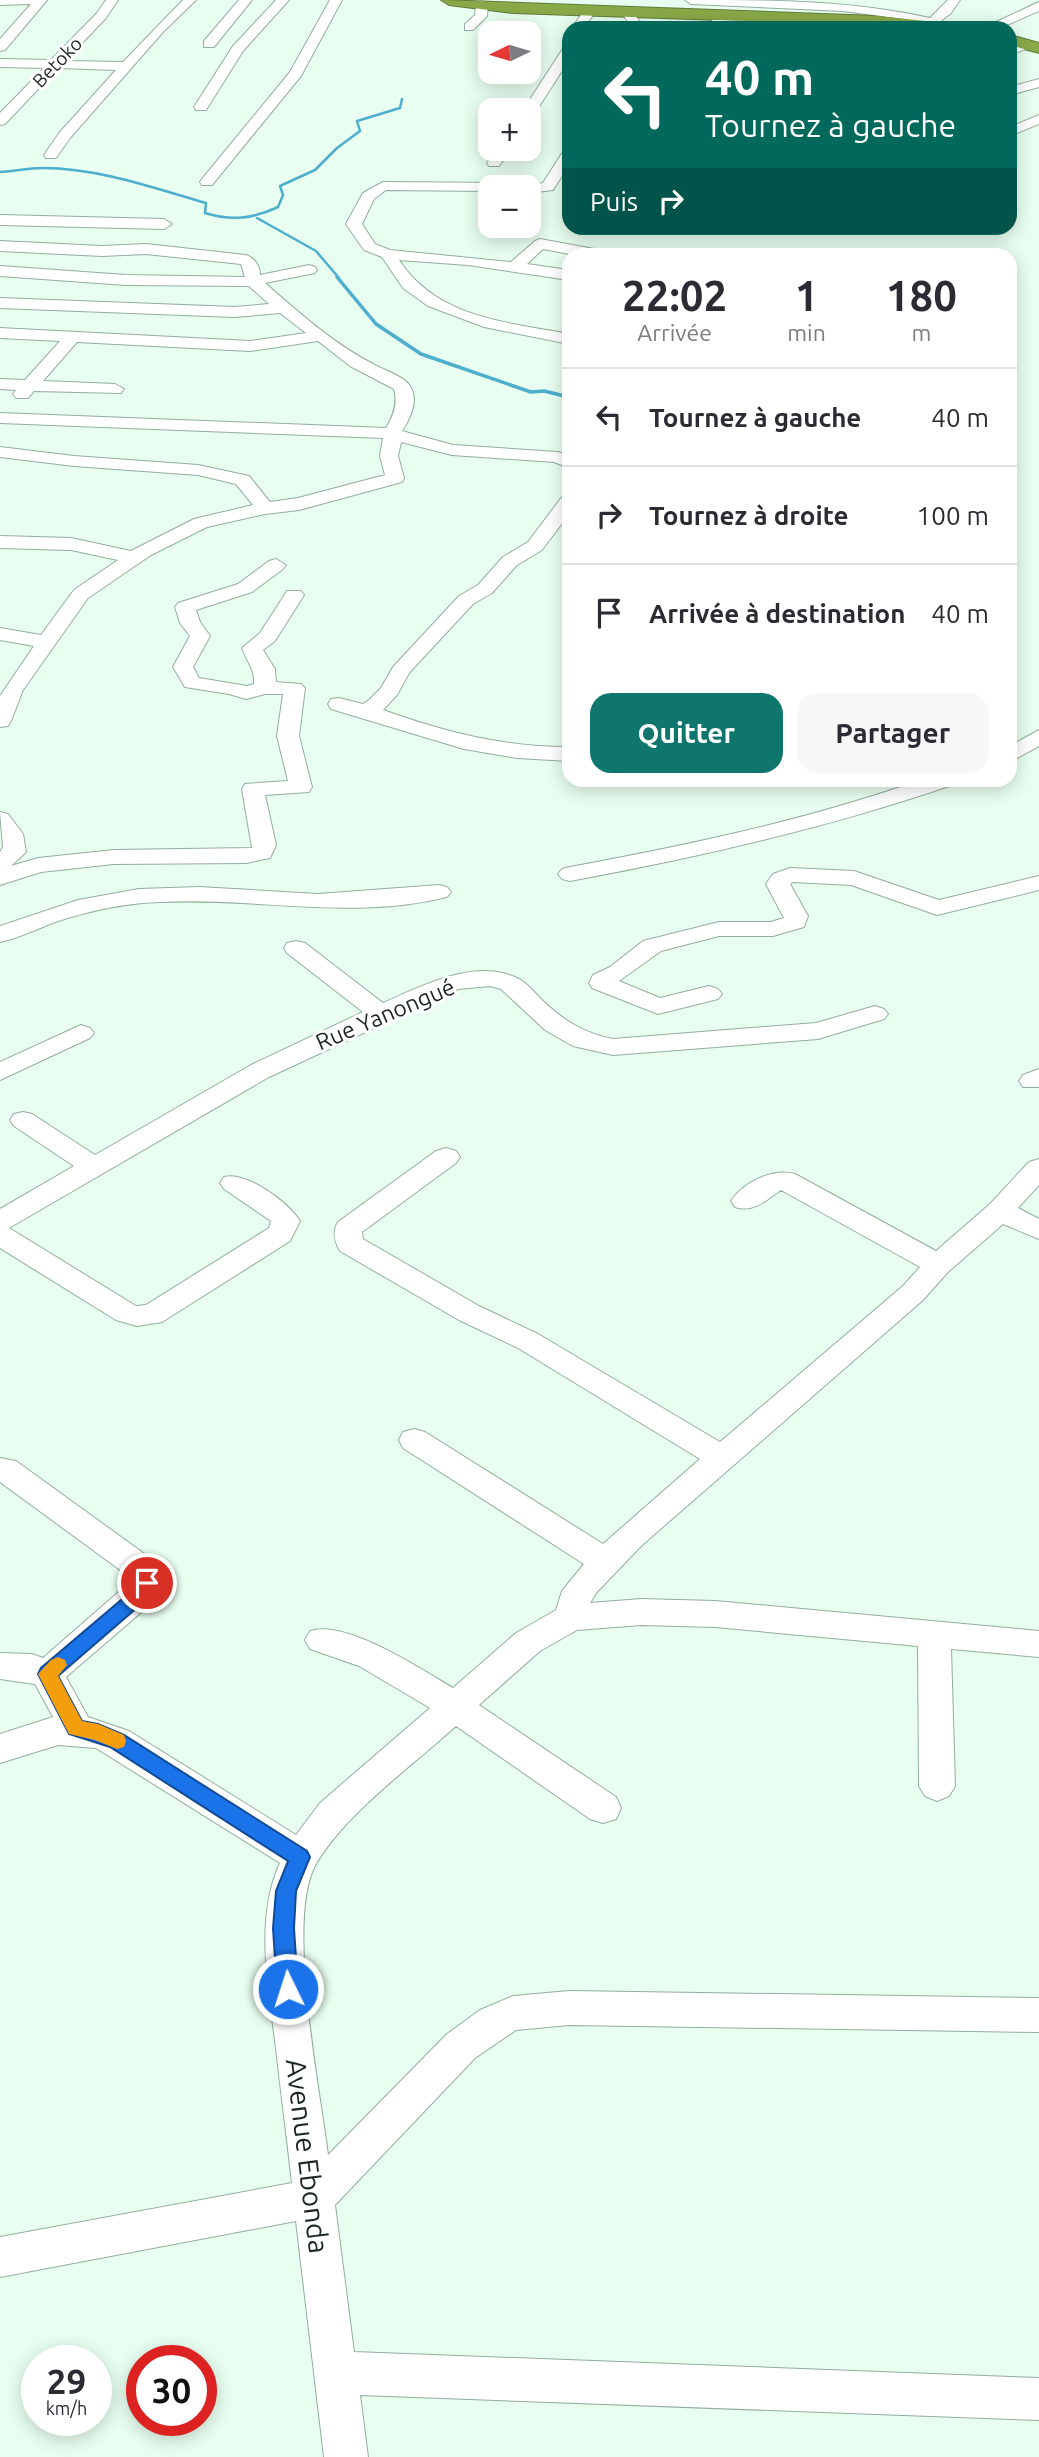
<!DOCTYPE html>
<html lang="fr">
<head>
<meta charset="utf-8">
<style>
	body { margin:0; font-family:Ubuntu,sans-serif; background:#f7f7f7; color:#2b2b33; height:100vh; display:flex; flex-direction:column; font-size:26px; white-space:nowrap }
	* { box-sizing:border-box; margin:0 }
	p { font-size:23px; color:#7c7c81 }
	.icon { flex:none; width:38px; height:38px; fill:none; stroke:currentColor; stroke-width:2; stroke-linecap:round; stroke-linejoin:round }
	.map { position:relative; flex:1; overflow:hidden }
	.details { position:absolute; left:562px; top:248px; width:455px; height:539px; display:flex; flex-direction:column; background:#fff; border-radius:21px; box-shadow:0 4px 18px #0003 }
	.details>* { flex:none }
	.top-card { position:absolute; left:562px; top:21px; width:455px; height:214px; border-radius:21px; box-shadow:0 4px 18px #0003; background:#00695c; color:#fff; overflow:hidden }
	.needle { width:46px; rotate:265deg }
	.fabs { position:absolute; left:478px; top:21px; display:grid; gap:14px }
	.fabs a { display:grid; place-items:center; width:63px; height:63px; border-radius:14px; background:#fff; box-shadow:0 4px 18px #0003; font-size:35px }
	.speed { position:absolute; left:21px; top:2345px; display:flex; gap:14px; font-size:35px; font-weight:700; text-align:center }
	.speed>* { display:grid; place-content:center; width:91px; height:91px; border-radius:50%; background:#fff; box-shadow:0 4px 18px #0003; line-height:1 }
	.speed small { font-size:18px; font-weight:400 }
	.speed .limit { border:10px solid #d22; background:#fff; color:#111 }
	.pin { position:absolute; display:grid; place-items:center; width:60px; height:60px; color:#fff; margin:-30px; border:4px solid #fff; border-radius:50%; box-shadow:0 2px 7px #0007 }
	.me { position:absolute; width:77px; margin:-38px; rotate:356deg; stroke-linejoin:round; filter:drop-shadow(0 0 5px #0008) }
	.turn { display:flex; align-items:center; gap:24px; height:147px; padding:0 28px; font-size:32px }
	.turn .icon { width:91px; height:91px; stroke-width:2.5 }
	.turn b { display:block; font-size:49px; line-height:60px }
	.then { display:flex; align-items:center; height:66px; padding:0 28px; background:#0003; gap:14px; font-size:26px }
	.eta { display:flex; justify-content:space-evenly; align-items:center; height:119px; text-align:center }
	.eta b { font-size:42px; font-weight:600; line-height:49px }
	.action { display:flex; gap:14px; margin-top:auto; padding:14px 28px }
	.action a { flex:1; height:80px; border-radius:21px; background:#0f766e; color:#fff; font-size:28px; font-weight:600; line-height:80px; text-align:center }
	.action a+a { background:#f7f7f7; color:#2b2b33 }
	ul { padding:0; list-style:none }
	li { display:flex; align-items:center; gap:21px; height:98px; padding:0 28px; border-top:2px solid #e1e1e2 }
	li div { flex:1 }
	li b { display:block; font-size:26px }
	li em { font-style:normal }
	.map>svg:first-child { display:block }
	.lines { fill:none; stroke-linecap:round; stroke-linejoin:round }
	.stream-far1 { stroke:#4daece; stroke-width:2.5 }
	.stream { stroke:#4daece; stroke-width:3.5 }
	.minor-casing { stroke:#93ae9d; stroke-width:2 }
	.highway-casing { stroke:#637c3a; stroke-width:2 }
	.minor { fill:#fff; fill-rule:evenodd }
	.highway { fill:#89a948; fill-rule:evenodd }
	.route { fill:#1a73e8; stroke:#114b97; stroke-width:2 }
	.slow { fill:#f59e0b }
	.labels { text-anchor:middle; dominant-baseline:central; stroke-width:6; stroke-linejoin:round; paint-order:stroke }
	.far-street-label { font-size:19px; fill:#1d2721; stroke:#fff }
	.street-label { font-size:23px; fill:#1d2721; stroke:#fff }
	.near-street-label { font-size:28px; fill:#1d2721; stroke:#fff }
</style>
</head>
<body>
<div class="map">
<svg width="1039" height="2457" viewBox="0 0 1039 2457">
	<rect width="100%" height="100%" fill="#e7fef0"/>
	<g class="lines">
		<g class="stream-far1">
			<path d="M0 172C14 171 29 168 43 168 98 168 154 188 206 203L205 213C231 221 253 219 278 207L283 195 280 186 315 170 337 148 360 131 357 121 400 108 402 99"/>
			<path d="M257 218 316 251 339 278"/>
		</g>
		<path class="stream" d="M337 277 376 324 421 354 531 392 544 391 569 397"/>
		<g class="minor-casing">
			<g id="minor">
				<path d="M0 0H47L5 50 0 51V39L31 4 0 5Z"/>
				<path d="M106 0H118L105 19 65 61 123 62 183 0H196L163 32 70 138 56 158H46L44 155 60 132 116 70 58 68 5 124 0 125V113L44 68 0 67V59L51 60 97 13Z"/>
				<path d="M239 0H252L214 47H204V41Z"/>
				<path d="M276 0H289L243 51 206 110H196L194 107 233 46Z"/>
				<path d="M330 0H342L301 76 212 185H202L200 182 202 179 290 72Z"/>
				<path d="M685 0C768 0 849 0 930 18L948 0H960L951 13 932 28 903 19 843 11 691 4Z"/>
				<path d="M482 1 488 5 487 16 473 30H465V24L475 15 476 5Z"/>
				<path d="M1039 2V11L1000 28H983Z"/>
				<path d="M589 8 595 12 584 28H572L585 9Z"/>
				<path d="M628 9 632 10 640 22V28H628V22L622 13Z"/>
				<path d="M713 20 772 21 778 25 775 28H695Z"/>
				<path d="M1026 40 1031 41V47L1010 55V46Z"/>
				<path d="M569 46V60L533 116 528 117V110H523L564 47Z"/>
				<path d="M1039 79V87L1010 95V87Z"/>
				<path d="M1039 115V124L1010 136V127Z"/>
				<path d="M497 149H511L499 166H489L487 163Z"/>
				<path d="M569 149V165L553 190 528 193V187H522L543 183 564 150Z"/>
				<path d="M383 182 508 183 515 187H490V191L386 190 374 199 362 224 375 244 390 250 511 262 535 241 540 239 616 253 617 256H580L543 249 527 264 569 270V280L468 265 399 260C437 318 506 322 569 334V344L484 327 428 306 403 288 382 257 364 250 346 224 363 193Z"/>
				<path d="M0 215 164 219 172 224 164 229 0 225Z"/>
				<path d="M0 241 102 246 146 244 246 255C255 258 260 266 260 275L309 265 315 267 317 270 315 273 265 283C298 312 334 344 373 364 383 370 404 376 410 386 419 400 410 419 402 431L453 445 558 452 569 456V468L554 462 452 455 401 442 398 456 404 478 402 482 299 510 265 514 207 527 151 555 88 598 23 690 11 721 8 726 0 727V696L34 646 0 640V628L41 635 74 590 118 560 71 550 0 548V536L71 538 131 551 194 519 253 505 236 484 198 475 74 466 0 457V447L74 456 198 465 249 476 270 502 298 498 385 475 380 456 383 438 0 423V413L386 428C394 415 398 403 394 389L350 366 318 341 250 351 77 342 43 381 115 384 124 389 121 393 34 391 28 398H16L13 394 16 390 0 389V379L25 380 60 341 0 338V328L250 341 306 333 280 313 235 317 0 308V298L235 307 269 304 249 286 126 285 0 276V266L126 275 245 277 241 264 146 254 102 256 0 251Z"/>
				<path d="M569 495V514L542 550 517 565 492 593 473 604 409 673 397 695 383 710C444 732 503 747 569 747V761L517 758 464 749 331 709 328 704 331 699 339 698 363 704 369 700 381 688 393 667 459 596 478 585 503 557 528 542 562 497Z"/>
				<path d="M276 559 286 565 283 569 252 592 196 610 200 622 210 636 193 667 199 678 247 686 254 684C255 669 247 662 242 648L260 633 287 591H301L304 595 275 641 263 650 275 669 276 682 301 684 305 688 299 736 312 787 309 792 265 795 276 845 270 858 246 863 114 864 41 872 0 885V852L3 847 0 812 8 814 23 834 26 852 11 866 38 858 114 850 252 848 242 789 245 784 288 781 277 736 283 694H265L246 699 229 694 185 687 173 667 190 636 180 623 175 607 178 603 238 584 269 561Z"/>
				<path d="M1039 730V746L1010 762V746Z"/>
				<path d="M921 780H955L952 785C827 828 700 857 570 881L562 879 558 874 562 869 570 867C689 845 807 820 921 780Z"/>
				<path d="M790 868 854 871 939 900 1039 876V890L937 915 851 885 793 882 790 884 808 916 804 927 773 936H719L661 951 619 981 660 998 709 986 718 989 722 994 718 999 658 1014 592 988 589 983 593 975 610 967 643 941 719 922H771L784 918 766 884 773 874Z"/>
				<path d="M439 885 447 887 451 892 447 897C352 921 256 897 160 902 124 903 89 911 55 922 37 929 19 938 0 942V926L78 900 139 889 199 887 318 894Z"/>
				<path d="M296 941 305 943 383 1003C422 986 477 957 519 979 527 983 536 994 543 1001 564 1021 584 1033 613 1039L816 1023 875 1006 884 1009 888 1014 884 1019 818 1039 613 1055 573 1046 545 1030 501 989 490 986 458 989 269 1077 9 1228 136 1306 146 1305 269 1228 271 1221 224 1189 220 1183 224 1177C246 1171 288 1202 300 1221L290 1241 162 1322 137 1326 116 1320 0 1248V1209L74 1166 14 1126 10 1120 14 1114 23 1112 32 1114 95 1155 251 1065 363 1012 287 953 284 948 287 943Z"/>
				<path d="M81 1025 90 1028 94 1033 90 1038 0 1080V1062Z"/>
				<path d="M1039 1069V1087H1023L1019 1081 1023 1075Z"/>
				<path d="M446 1148 456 1151 460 1157 456 1163 362 1232 363 1239 479 1306 538 1334 720 1442 903 1286 920 1267 781 1190C766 1200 754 1213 735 1207L731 1201C743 1182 773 1168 795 1174L936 1251 990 1204 1029 1162 1039 1159V1185L1018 1208 1039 1219V1239L1003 1224 948 1272 923 1300 641 1546 596 1593 590 1603 641 1599 715 1601 1039 1631V1657L951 1649 955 1786 949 1796 937 1801 925 1796 919 1786 918 1646 715 1627 641 1625 577 1630 540 1651 479 1705 616 1797 621 1808 616 1819 603 1823 590 1819 456 1726C412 1766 346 1813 316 1864 285 1918 320 2089 328 2155L447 2034 480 2010 513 1996 569 1991 1039 1998V2032L569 2025 516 2030 475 2058 335 2205 354 2352 1039 2378V2420L360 2395 368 2457H324L296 2221 0 2277V2237L292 2183C287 2138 281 2094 276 2049 269 1989 254 1920 280 1863L96 1748 58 1745 0 1763V1734L53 1717 35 1684 0 1679V1653L32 1654 43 1658 130 1582 127 1575 0 1482V1458L16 1461 150 1558 163 1583 152 1603 66 1677 88 1717 129 1731 296 1835 320 1803 430 1708 359 1666 310 1649 305 1640 310 1631C346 1619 421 1669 453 1688L516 1633 556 1610 562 1591 584 1564 403 1448 399 1440 403 1432 414 1429 425 1432 603 1544 700 1459 518 1348 459 1320 340 1251C334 1241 332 1232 338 1222L436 1151Z"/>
			</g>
		</g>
		<g class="highway-casing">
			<g id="highway">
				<path d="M441 0 877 16 946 23 955 28 513 13 449 5Z"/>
				<path d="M1010 35 1039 43V53L1010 45Z"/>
			</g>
		</g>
		<use href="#minor" class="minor"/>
		<use href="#highway" class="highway"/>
	</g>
	<path class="route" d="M147 1576 153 1578 156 1583 147 1599 58 1676 82 1721 98 1724 124 1735 307 1851 310 1857 296 1891 294 1928 298 1989 295 1996 288 1999 280 1996 277 1989 273 1928 276 1891 288 1861 110 1747 69 1734 38 1674 41 1668 134 1589 140 1578Z"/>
	<path class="slow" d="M58 1657 65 1660 67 1665 58 1676 82 1721 98 1724 124 1735 126 1741 124 1747 117 1749 95 1740 69 1734 38 1674 51 1660Z"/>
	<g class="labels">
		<g class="far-street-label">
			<text transform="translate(57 62) rotate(-46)">Betoko</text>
		</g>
		<g class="street-label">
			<text transform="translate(385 1014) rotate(-23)">Rue Yanongué</text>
		</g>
		<g class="near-street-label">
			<text transform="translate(308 2156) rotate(83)">Avenue Ebonda</text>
		</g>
	</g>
</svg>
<div class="fabs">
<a><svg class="needle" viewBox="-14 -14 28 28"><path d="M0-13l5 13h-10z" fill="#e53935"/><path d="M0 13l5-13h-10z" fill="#7c7c81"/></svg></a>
<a>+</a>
<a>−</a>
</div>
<div class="speed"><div>29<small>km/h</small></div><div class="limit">30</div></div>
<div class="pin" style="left:147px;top:1583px;background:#d93025"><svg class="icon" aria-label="arrive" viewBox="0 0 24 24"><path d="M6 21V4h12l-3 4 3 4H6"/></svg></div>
<svg class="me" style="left:288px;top:1989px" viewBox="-20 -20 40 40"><circle r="17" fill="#1a73e8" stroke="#fff" stroke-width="3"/><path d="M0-11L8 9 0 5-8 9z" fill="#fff"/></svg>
<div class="top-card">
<div class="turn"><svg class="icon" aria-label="left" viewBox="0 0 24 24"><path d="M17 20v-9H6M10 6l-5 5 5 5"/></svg><div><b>40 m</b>Tournez à gauche</div></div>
<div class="then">Puis<svg class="icon" aria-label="right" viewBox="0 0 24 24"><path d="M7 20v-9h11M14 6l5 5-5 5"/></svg></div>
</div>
<section class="details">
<div class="eta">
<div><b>22:02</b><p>Arrivée</p></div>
<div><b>1</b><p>min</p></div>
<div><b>180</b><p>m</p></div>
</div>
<ul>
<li><svg class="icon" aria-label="left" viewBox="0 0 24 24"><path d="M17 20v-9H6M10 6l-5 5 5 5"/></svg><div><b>Tournez à gauche</b></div><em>40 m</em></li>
<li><svg class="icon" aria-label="right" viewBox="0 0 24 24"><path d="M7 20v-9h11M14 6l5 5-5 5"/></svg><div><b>Tournez à droite</b></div><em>100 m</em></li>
<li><svg class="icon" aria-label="arrive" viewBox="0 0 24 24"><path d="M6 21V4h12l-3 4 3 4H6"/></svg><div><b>Arrivée à destination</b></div><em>40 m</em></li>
</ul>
<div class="action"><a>Quitter</a><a>Partager</a></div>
</section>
</div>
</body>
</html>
